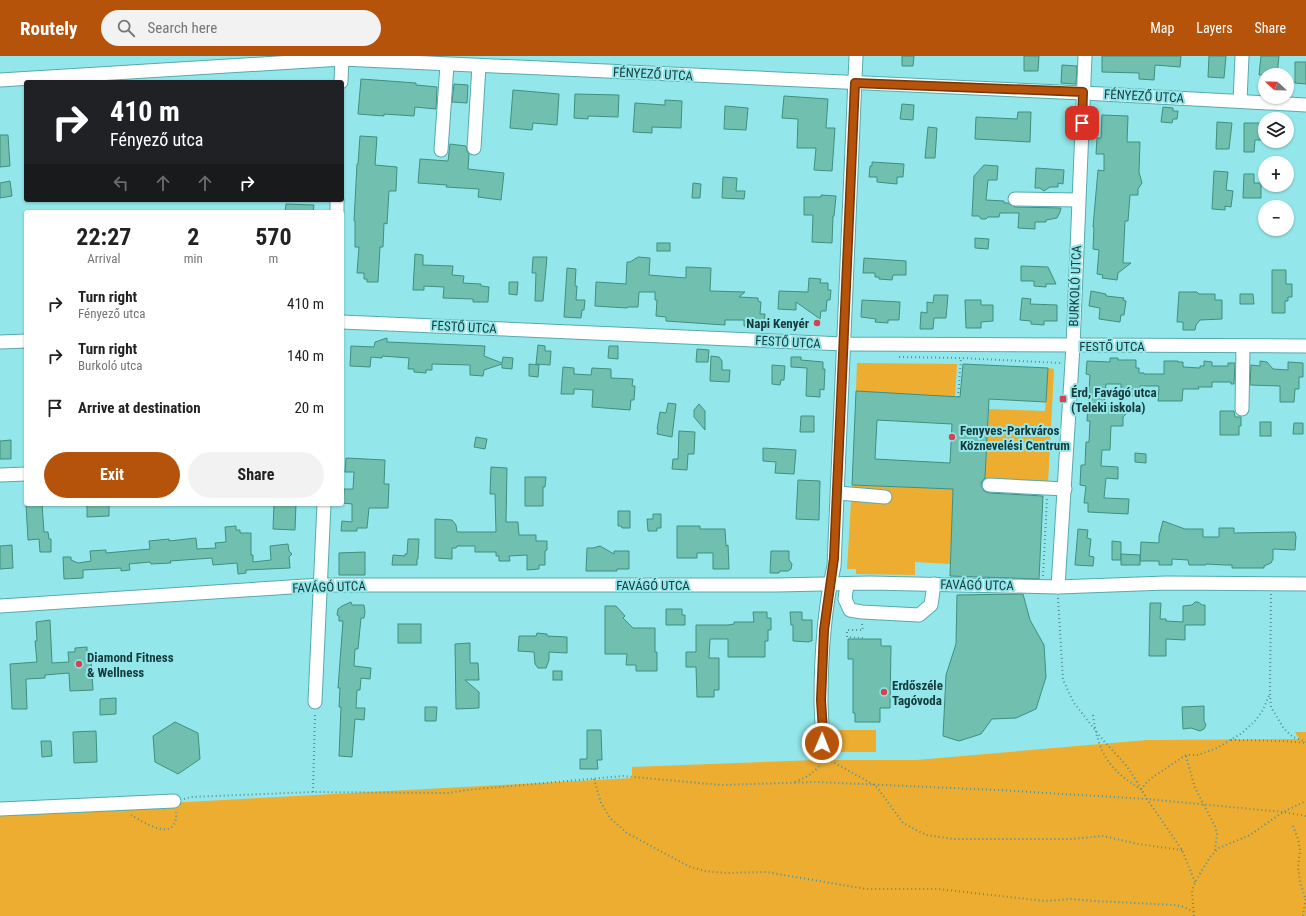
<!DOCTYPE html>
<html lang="en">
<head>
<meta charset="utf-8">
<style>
	body { margin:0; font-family:"Roboto Condensed",sans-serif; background:#f2f2f2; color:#222; height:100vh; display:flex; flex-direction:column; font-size:15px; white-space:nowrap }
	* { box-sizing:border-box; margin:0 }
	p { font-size:13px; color:#767676 }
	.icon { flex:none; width:22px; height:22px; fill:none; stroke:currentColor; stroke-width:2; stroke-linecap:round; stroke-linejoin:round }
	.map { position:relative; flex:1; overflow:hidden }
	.side { position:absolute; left:24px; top:154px; width:320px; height:296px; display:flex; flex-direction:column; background:#fff; border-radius:4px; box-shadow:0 1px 3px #0004 }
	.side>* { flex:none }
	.top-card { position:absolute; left:24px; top:24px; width:320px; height:122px; border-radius:4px; box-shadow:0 1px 3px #0004; background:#202124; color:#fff; overflow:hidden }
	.needle { width:26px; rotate:292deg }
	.tools { position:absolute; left:1258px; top:12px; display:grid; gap:8px }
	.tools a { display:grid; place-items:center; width:36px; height:36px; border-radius:50%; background:#fff; box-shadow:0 1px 3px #0004; font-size:20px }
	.pin { position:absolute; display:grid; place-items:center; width:34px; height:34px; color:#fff; margin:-17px; border-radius:8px; box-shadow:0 2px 6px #0006 }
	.me { position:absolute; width:44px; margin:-22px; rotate:1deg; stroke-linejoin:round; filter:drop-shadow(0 0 3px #0008) }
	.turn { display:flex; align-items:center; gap:14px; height:84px; padding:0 20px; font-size:18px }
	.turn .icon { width:52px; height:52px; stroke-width:2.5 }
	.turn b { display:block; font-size:28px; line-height:34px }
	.lanes { display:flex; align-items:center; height:38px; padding:0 20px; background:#0003; justify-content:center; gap:20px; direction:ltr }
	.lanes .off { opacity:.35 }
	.eta { display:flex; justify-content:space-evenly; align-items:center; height:68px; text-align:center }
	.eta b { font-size:24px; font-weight:700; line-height:28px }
	.primary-button { display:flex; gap:8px; margin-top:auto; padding:8px 20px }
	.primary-button a { flex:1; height:46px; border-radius:24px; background:#b45309; color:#fff; font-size:16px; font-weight:700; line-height:46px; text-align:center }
	.primary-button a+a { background:#f2f2f2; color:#222 }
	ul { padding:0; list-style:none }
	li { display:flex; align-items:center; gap:12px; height:52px; padding:0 20px }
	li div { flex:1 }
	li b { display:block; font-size:15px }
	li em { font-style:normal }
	header { display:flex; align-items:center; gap:24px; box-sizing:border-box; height:56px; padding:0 20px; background:#b45309; color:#fff }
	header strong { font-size:19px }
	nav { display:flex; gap:22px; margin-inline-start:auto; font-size:14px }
	.search { width:280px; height:36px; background:#f2f2f2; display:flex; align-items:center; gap:10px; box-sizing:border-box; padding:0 14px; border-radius:22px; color:#767676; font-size:15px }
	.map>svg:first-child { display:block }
	.green { fill:#ecad31 }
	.building { fill:#71c0af; stroke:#3f8f80; fill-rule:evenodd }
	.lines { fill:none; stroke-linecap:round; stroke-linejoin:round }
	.minor-casing { stroke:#56aaae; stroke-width:15 }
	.path { stroke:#559194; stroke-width:2; stroke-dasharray:1 3; stroke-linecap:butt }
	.minor { stroke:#fff; stroke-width:13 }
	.route-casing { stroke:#753606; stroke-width:10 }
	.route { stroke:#b45309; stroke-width:7 }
	.poi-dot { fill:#d34351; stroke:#93e7ea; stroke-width:1.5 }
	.labels { text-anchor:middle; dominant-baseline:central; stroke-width:4; stroke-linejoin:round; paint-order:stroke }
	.street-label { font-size:13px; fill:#16393b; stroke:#93e7ea }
	.poi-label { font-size:13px; font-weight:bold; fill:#16393b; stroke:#93e7ea; text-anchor:start }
</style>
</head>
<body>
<header>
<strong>Routely</strong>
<div class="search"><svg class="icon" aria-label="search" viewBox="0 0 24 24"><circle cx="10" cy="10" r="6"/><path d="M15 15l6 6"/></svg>Search here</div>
<nav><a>Map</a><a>Layers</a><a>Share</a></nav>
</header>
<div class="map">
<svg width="1306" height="860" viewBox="0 0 1306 860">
	<rect width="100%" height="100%" fill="#93e7ea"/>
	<g class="green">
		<path d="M857 307 957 308 955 341 856 335Z"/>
		<path d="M1048 312 1054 313 1048 428 985 424 989 353 1045 355Z"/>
		<path d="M852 429 953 433 950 508 915 506V519L856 518V513H847Z"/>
		<rect x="834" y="674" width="42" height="22"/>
		<path d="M1295 676H1306V860H0V756L632 722V711L816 704H916L1147 684 1299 683Z"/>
	</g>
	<g class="building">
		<path d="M902 0H914L913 10H902Z"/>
		<path d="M1024 0H1039L1038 15H1024Z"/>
		<path d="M1102 0H1181L1180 11 1155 9 1154 24 1139 23V17L1102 16Z"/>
		<path d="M1209 0H1226L1224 22 1208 21Z"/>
		<path d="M1261 0H1279L1277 19H1259Z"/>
		<path d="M1295 6H1306V28L1295 27Z"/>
		<path d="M1062 9 1077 10 1076 28 1061 27Z"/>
		<path d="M361 23 416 27V29L437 31 436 53 415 51 414 60 384 58V60L358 58Z"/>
		<path d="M454 28 468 29 467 47 452 46Z"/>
		<path d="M513 34 559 38 557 69 533 67 532 74 510 72Z"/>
		<path d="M575 38 619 39 618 61 588 60V63L574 62Z"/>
		<path d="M784 40 828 43 826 72H835L832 115 814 114 816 92H797L798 63 782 62Z"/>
		<path d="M665 44 682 45 681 72 652 71V77L633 76 635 47 665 49Z"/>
		<path d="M902 48 914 49 913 64 900 63Z"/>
		<path d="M725 50 748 52 746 74 724 73Z"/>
		<path d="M1163 51 1173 52V55H1178L1177 63H1173L1172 67 1161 66Z"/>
		<path d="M1018 56H1031L1030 86 975 83 976 61 1017 63Z"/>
		<path d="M1102 59 1128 60 1127 86H1140L1139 116 1142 127 1138 133V139H1130L1128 165H1125L1123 207H1131L1118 217 1117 224 1102 222 1103 219 1097 218 1099 194 1093 193 1094 171H1093L1098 114 1104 115V98H1096L1097 82H1101Z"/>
		<path d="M1217 66 1232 67 1229 93H1216Z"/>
		<path d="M1244 67H1264L1263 84H1255L1254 96H1244Z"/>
		<path d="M928 71 937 72 935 102H925Z"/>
		<path d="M0 79H8L10 110 0 111Z"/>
		<path d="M360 80 377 81 375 109 397 111 396 135H389L387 168 384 167 383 191H380L378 226H367V223H364V217H357L359 191H355V165H354L357 108H358Z"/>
		<path d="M450 88 466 90 467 95 469 98 468 113 504 117 501 144 478 141 479 133 446 131 447 129 418 127 420 103 448 105Z"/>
		<path d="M872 106 904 108 903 121H897V128L877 126V121H869L870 110H872Z"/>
		<path d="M984 109 998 110 997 124H988L986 144 1004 145V147H1008L1015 151 1061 152 1060 156 1057 162 1046 164V166H1035V173L1018 172 1019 157H1000L999 161H988L986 163H981L979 160H972L974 120Z"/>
		<path d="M1036 112 1064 114 1063 128 1058 127V131H1050L1044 135 1040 132H1035Z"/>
		<path d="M1214 115 1228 116 1226 134 1233 135 1231 151 1225 150V154L1212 153Z"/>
		<path d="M1244 118H1254V127H1261V142H1243Z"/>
		<path d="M723 121 737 122 736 135H745L744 143 722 142Z"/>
		<path d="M10 125 12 140 0 142V127Z"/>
		<path d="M693 127 701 128 700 142H692Z"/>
		<path d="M821 139 836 140 834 160H833L832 187 812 186 813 159H804V141H821Z"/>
		<path d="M286 148 314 149 313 156H285Z"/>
		<path d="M975 182 989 183 988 193 975 192Z"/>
		<rect x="657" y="187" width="13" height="8"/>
		<path d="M415 198 423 199V209L453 210 452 219 464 220 463 227 481 228V230L489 231 488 246H473V243L443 242 444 231 424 230V234H413Z"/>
		<path d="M533 201H547L543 245H535L536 217H532Z"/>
		<path d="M638 201 650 202 649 219 686 222V211L711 212 710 235 745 236 739 241 758 242V245L761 246 760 258H765L764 271 744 270V264H725V269L666 265V261L656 260 657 244H655V236H639L638 251H628L627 252 595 250 596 226 626 228 627 206H630Z"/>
		<path d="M864 202 906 205V219H893L892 224 879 223V221H875V217H863Z"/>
		<path d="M1021 210 1048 211 1056 228H1046V231L1034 230V225H1021Z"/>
		<path d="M567 212 576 213 575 230H577L576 244H585L584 254H582L581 262 564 261Z"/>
		<path d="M1272 214H1286V228H1292V241H1288V245H1285V257H1272Z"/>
		<path d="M809 222 821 223 820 227H828V234H831L830 244H827L826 255H821L820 263 796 246V254L778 253 779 235 808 236Z"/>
		<path d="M509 226H518L517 239 509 238Z"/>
		<path d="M1091 235 1106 238V240L1124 242 1123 244 1126 245 1124 259H1121L1120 266 1099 263 1100 252 1089 250Z"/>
		<path d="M1179 236H1197L1199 238H1215V244H1222V263L1200 264 1196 269 1195 274H1183V266H1177Z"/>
		<path d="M1240 238H1253L1254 248H1240Z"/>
		<path d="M934 239H948L946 262H934L933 273H920L921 256 927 257V246L933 247Z"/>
		<path d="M1022 242 1031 243 1030 248 1057 249V265H1044V269L1031 268V265L1020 264Z"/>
		<path d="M862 244 900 246 899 264H888V267L875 266 876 263 861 261Z"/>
		<path d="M965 244H981V249H993V265L981 266V272H966Z"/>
		<path d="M387 282V286L485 290 484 300 502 307 503 301 513 302 512 313 502 312V308L484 314 483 320 470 319V309L432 308V314H426V317L414 316V313H408L409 302 382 300V302L371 301 370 311 350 310 351 290 374 291 375 286Z"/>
		<path d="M538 289 545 290V295H551L550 309 536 308Z"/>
		<path d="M609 290H618V303L608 302Z"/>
		<path d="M697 293 709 294 708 306H696Z"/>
		<path d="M711 300 719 301 722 305V314H730L729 326 710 325Z"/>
		<path d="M791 301H801V304L823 306V313H825L824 334 820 333V341L806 340 807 312 791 311Z"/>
		<path d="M1110 302H1118V304H1136V312H1139V317H1144V318H1164V305H1178V306H1183V311L1200 312V310H1204V305L1212 306V310H1228V307H1235L1234 328H1231V326H1212V331H1198L1199 333H1183L1182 345H1158L1159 330H1140V340H1121V328H1106L1104 350H1121L1127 357 1123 361V370H1111L1110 394H1102L1101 410 1118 411V423L1106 422 1104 442 1129 443 1128 458 1088 456V447H1084L1086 430 1080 429 1081 409H1085L1086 386H1089L1090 365H1087L1090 319 1086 318 1087 305 1110 306Z"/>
		<path d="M1260 305 1267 306 1273 313 1288 314V306L1303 307V321H1299V333H1295L1294 346H1280V330L1250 329 1251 309 1260 310Z"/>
		<path d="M529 308 539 309 538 321 529 320Z"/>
		<path d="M963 308 1048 312 1046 346 989 343 985 422 982 425 981 429 984 435 989 437 1043 440 1039 523 950 520 953 433 852 429 856 335 960 341ZM877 364 952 368 950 407 875 403Z"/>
		<path d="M772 309 785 310 784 324H781L780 329 772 328Z"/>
		<path d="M563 311 574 312V318L591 319 592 312 611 313V322L633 323 632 330H635L634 344H631L630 354 592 351 593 334 574 333V338H561Z"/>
		<path d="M668 347 676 348 672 381 657 378 658 373H657L660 356 666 357Z"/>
		<path d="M699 348 705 355V374L694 361V354Z"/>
		<path d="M1220 355H1234L1235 361H1241V370H1239V379H1220Z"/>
		<path d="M801 360H814V376H800Z"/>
		<rect x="1260" y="366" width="11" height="14"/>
		<path d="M1294 367H1303V378H1293Z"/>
		<path d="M679 375 695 376 694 398H688L687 414 672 413 673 403H678Z"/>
		<path d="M476 381 487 383 485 393 474 391Z"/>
		<path d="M11 384V403H0V385Z"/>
		<path d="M763 392 796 394 794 418 775 417 776 406 763 405Z"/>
		<path d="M1135 397 1146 398V407L1135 406Z"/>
		<path d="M346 402 385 404 384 428H389L388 452H369L367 472H357V475H341L342 465 352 466V448L343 447 344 433H353L354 416H345Z"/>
		<path d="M491 411 507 412 506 466H518L519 479H536V485H547V494L545 495V509H539V513L527 514V499L509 500 510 505H499V500H496V496H475V490H457L456 492H452V503L435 502V463L452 464 456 469 457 476H496L495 438H490Z"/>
		<path d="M525 421H546L545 431H543V450H525Z"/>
		<path d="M798 424 820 425 819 464 796 463Z"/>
		<path d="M26 448H42L44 476H48L49 483H51V496H40L39 483 28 484Z"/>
		<path d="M87 448H109V460L87 461Z"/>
		<path d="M274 448H296L295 474 273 473Z"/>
		<path d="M618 455H630V472H622L621 470H618Z"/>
		<path d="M653 458H661V472H657V475H648L647 463H653Z"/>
		<path d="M1163 465 1185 473H1203V481H1219V472H1234V477L1295 476 1296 481 1295 494 1273 493V503L1271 507 1264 510V512H1232V509H1225L1206 508V509H1189L1188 504 1172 503V509H1159V505H1140L1141 486 1159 487V480Z"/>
		<path d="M236 470V474H240V477H251V499H253V506L271 504 270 490 288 488 289 495 292 498 289 501 290 512 246 514V517L238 518 237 507 213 509 212 502 170 505 171 507 151 508 150 506 129 508 130 514 121 515V512L83 514V522L64 523 63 501H71V504L78 507 91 505 90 495 106 494V497L150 493 149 485 169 483V485L196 482 197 493 216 492 215 487 226 486 225 471Z"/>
		<path d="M677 470H700V473H725L726 490 728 489 729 513H713V497H697V502H677Z"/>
		<path d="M1078 473 1088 474 1087 482 1091 483 1089 500 1094 501 1093 510 1075 509Z"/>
		<path d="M408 483H419L418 503H417V509H392L393 499 405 500V498H407Z"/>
		<path d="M1112 485 1121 486V504H1112Z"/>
		<path d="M12 489 13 512 0 513V490Z"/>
		<path d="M600 490 614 498V495H629V513H617V515H586L587 492H593Z"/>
		<path d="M771 495H789V504L792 508 791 513 788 515H780L779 517H770Z"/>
		<path d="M365 496V519H339V497Z"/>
		<path d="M1121 498 1140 499V509H1121Z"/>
		<path d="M1023 538 1030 564 1044 589 1046 621 1036 653 1016 662 992 663 981 678 959 685 943 680 946 619 956 588 957 539Z"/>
		<path d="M351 546 352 549H364L365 556 364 562H361L358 593H355L354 610 371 612 370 623 361 622 360 634H357L356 652H365L364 664 355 663 352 701 339 700 341 651H339L340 632H338L343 565H339V560L337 559 338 553 342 550Z"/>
		<path d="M1195 546H1198L1202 549H1205V569H1185V584L1166 583V600H1149L1150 547H1161L1160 563H1166V565L1183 566V550L1192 549Z"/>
		<path d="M605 550H616L625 560 623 562 633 572H655V596H657V615H636V609H626L627 598H605Z"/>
		<path d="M666 553H682V559H685V569H666Z"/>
		<path d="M753 556H767V562H771V574H768V585H765V601H728V583H710L709 602H719V634H714V641H697L696 611H686V596H696V569H728L734 568V566H754Z"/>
		<path d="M790 556H802V564H812V585H810L809 586 793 585V569H791Z"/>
		<path d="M50 564 52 607 69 606 68 596H75V592L87 591V603H91L93 634 70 635 69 617 45 619V622L26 623 27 653H12L10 608 37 606 35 585H37L36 566Z"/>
		<rect x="398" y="568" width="23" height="19"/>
		<path d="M537 577 547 578V580L567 581V597L549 596V604L546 612H538L535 608 534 596 518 595 519 580H536Z"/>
		<path d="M848 583H881V590H891L890 652H880V666H855V657H853V603H848Z"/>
		<path d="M470 587V607H478L479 624H465L479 636V652L456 653 455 588Z"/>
		<rect x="553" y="615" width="9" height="9"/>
		<path d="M116 642V658L100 659V643Z"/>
		<path d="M1204 650V665L1206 669 1204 673 1200 675 1191 672 1183 673 1182 651Z"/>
		<path d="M425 651H437L436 665H425Z"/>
		<path d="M175 666 198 677 200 703 178 718 155 706 153 680Z"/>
		<path d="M587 674H601L602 704H597L598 713H580V703H587Z"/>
		<path d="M96 675 97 706 74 707 73 676Z"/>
		<path d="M41 685H51L52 700 42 701Z"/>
	</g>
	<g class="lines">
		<g class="minor-casing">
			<g id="minor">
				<path d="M0 24 342 3 1083 37 1306 49"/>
				<path d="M341 26 342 0"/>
				<path d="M1240 45 1242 0"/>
				<path d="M474 92 479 10"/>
				<path d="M441 94 447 9"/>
				<path d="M1015 143 1078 144"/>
				<path d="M337 156V144"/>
				<path d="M342 266 844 288 1306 290"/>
				<path d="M0 286 26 285"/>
				<path d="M1242 353 1243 290"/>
				<path d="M0 419 26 418"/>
				<path d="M989 429 1065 433"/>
				<path d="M838 437 885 441"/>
				<path d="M847 528 845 543 850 554 862 556 919 559 931 549 934 528"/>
				<path d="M1058 531 1073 290 1085 0"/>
				<path d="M0 550 321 529H777L870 527 1058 531 1166 527 1306 528"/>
				<path d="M315 646 324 448"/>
				<path d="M822 687C823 673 821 659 821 644 821 600 824 554 834 510L856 0"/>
				<path d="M0 753 174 745"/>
			</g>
		</g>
		<g class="path">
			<path d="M899 301 961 302 1060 307"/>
			<path d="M958 341 961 302"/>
			<path d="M1043 520 1047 443"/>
			<path d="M1271 538 1270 637 1271 651 1284 673 1293 681 1306 686"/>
			<path d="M1058 542 1063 624 1074 647 1103 684 1125 708 1134 721 1147 743 1182 794 1195 826"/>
			<path d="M862 568 863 574H847V581L863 582V583"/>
			<path d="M1093 659C1098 697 1109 714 1141 733L1150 723 1186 699H1198L1217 692 1242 677 1255 665 1263 654 1270 637"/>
			<path d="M1231 684 1285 685 1306 687"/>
			<path d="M1186 700 1195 732 1215 770 1217 778 1215 795"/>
			<path d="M824 701 876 730 903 767 926 779 953 783H1072L1103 780 1138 788 1182 794"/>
			<path d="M594 723 601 747 610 762 627 777 688 810 704 815 725 817 766 816 866 833H938L1045 845 1071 843 1094 845 1176 849 1184 851 1194 856"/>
			<path d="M795 726C809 720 819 715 824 700"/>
			<path d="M313 736 315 657"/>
			<path d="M184 743 191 741 313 736 449 737 466 734 623 720 721 729 816 726 997 734 1147 743 1283 756 1306 760"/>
			<path d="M131 759C144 767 178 788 176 756"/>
			<path d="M1293 770 1298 783 1300 794 1298 811 1300 825 1305 842"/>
			<path d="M1194 860 1192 835 1195 826 1210 801 1219 792 1250 779 1283 756 1306 745"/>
			<path d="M1303 860 1306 840"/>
		</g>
		<use href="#minor" class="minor"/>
	</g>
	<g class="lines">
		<g class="route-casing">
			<path id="route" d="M822 687 823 675 821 644 824 574 834 502 855 27 1083 36 1082 67"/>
		</g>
		<use href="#route" class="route"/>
	</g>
	<g class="poi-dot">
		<circle cx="817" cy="267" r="4"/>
		<rect x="1059" y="339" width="8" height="8" rx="2"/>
		<circle cx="952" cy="381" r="4"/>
		<circle cx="79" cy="608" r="4"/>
		<circle cx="884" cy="636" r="4"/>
	</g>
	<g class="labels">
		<g class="street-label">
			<text transform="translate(653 18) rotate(3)">FÉNYEZŐ UTCA</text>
			<text transform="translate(1144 40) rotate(3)">FÉNYEZŐ UTCA</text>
			<text transform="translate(1075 230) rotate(-88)">BURKOLÓ UTCA</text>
			<text transform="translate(464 271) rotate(3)">FESTŐ UTCA</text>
			<text transform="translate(788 286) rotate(3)">FESTŐ UTCA</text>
			<text x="1112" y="290">FESTŐ UTCA</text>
			<text x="653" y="529">FAVÁGÓ UTCA</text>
			<text transform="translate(977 529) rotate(1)">FAVÁGÓ UTCA</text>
			<text transform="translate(329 531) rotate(-2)">FAVÁGÓ UTCA</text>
		</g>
		<g class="poi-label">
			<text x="809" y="267" text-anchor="end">Napi Kenyér</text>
			<text x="1071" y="336">Érd, Favágó utca<tspan x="1071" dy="15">(Teleki iskola)</tspan></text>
			<text x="960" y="374">Fenyves-Parkváros<tspan x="960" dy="15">Köznevelési Centrum</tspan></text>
			<text x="87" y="601">Diamond Fitness<tspan x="87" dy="15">&amp; Wellness</tspan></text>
			<text x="892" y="629">Erdőszéle<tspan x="892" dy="15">Tagóvoda</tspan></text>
		</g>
	</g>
</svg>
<div class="tools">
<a><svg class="needle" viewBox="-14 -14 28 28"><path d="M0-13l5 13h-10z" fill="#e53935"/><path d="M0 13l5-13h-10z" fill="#767676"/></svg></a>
<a><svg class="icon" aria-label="layers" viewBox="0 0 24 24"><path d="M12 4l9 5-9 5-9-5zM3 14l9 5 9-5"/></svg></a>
<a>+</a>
<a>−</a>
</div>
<div class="pin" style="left:1082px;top:67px;background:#d93025"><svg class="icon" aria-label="arrive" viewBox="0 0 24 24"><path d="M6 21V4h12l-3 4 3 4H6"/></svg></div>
<svg class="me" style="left:822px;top:687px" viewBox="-20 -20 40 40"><circle r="17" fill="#b45309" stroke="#fff" stroke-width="3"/><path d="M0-11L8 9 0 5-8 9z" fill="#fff"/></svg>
<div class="top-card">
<div class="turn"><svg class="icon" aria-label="right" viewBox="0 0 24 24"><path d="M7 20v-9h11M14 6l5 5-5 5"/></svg><div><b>410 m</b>Fényező utca</div></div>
<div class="lanes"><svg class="icon off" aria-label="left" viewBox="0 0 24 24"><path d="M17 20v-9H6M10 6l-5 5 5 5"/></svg><svg class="icon off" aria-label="ahead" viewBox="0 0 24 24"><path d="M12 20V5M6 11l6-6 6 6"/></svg><svg class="icon off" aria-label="ahead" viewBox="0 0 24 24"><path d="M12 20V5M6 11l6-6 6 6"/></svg><svg class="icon" aria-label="right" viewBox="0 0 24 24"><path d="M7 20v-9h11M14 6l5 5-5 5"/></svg></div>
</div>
<section class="side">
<div class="eta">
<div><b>22:27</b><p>Arrival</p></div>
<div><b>2</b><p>min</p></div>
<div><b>570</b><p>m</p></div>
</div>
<ul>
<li><svg class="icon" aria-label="right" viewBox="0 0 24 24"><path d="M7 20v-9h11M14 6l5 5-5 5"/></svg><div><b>Turn right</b><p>Fényező utca</p></div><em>410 m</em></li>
<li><svg class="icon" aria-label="right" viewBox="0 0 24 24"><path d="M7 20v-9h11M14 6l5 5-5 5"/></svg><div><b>Turn right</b><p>Burkoló utca</p></div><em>140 m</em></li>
<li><svg class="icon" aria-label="arrive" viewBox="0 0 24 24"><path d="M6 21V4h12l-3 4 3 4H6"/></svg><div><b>Arrive at destination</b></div><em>20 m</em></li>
</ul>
<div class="primary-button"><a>Exit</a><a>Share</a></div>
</section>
</div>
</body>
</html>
